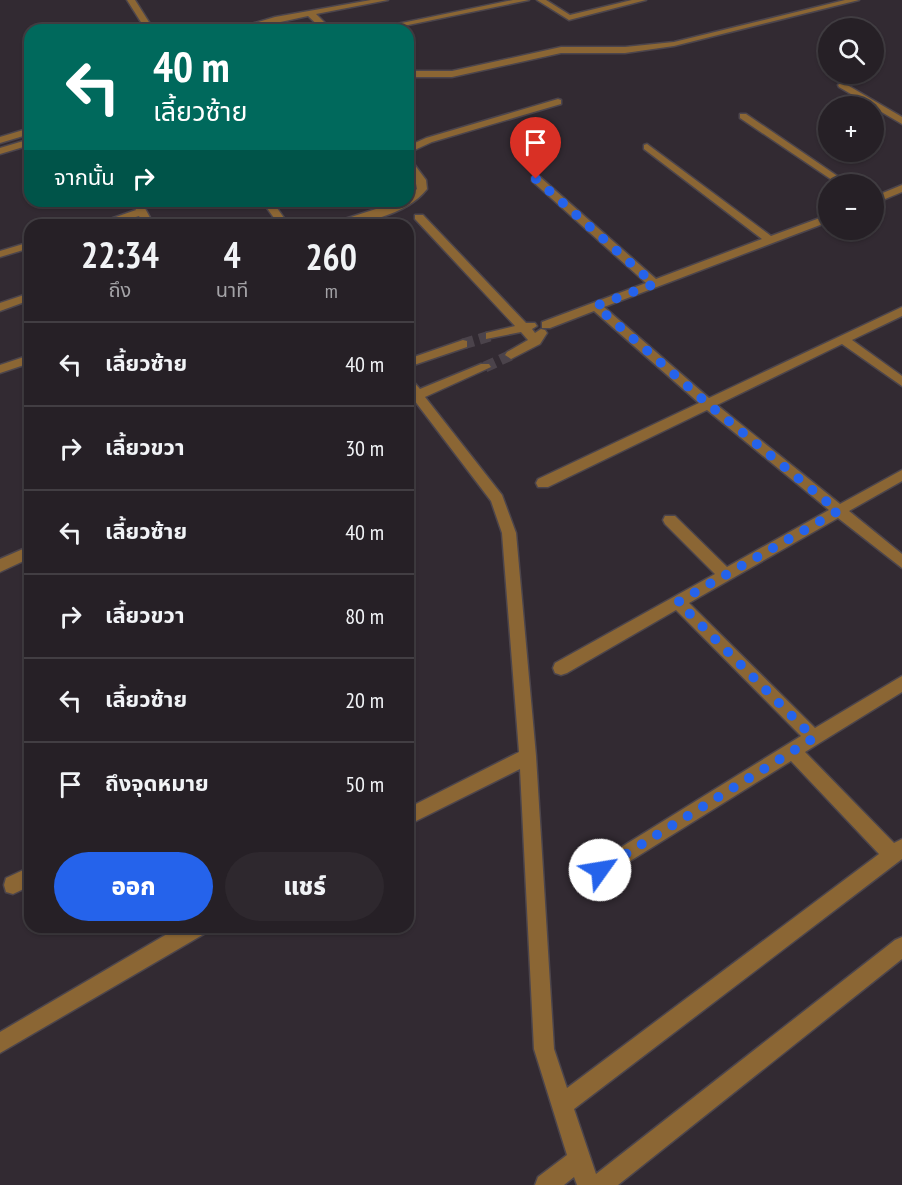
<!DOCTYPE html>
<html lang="th">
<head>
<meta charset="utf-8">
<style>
	body { margin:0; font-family:"PT Sans Narrow","Noto Sans Thai",sans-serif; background:#2e282e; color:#f1f3f6; height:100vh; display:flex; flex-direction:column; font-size:22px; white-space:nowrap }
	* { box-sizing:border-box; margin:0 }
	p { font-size:20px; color:#a4a3a7 }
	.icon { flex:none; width:33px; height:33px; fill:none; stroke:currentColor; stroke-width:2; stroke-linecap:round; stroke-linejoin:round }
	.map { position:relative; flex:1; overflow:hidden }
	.sheet { position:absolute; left:24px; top:219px; width:390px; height:714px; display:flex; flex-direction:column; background:#262026; border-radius:18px; box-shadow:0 2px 4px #0004,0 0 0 2px #423e43 }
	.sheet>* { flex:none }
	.hud { position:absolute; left:24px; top:24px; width:390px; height:183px; border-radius:18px; box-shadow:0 2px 4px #0004,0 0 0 2px #423e43; background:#00695c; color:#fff; overflow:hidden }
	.controls { position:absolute; left:818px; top:18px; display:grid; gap:12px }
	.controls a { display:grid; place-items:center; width:66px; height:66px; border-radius:50%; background:#262026; box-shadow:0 2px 4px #0004,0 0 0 2px #423e43; font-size:30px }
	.pin { position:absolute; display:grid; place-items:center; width:51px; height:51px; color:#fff; margin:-62px -26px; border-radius:50% 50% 50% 0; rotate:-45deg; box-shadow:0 0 6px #0007 }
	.pin .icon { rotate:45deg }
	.me { position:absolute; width:66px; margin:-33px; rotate:58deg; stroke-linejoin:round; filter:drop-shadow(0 0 4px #0008) }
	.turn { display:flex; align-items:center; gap:21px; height:126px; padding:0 30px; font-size:27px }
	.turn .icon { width:78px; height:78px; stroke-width:2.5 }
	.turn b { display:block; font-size:42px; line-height:51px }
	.then { display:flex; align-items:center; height:57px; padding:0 30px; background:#0003; gap:12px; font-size:22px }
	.eta { display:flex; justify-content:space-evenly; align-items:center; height:102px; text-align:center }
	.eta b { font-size:36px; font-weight:800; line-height:42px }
	.button { display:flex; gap:12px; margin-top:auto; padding:12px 30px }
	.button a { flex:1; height:69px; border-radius:36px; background:#2563eb; color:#fff; font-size:24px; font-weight:800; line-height:69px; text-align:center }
	.button a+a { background:#2e282e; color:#f1f3f6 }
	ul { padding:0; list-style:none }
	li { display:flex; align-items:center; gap:18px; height:84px; padding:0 30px; border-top:2px solid #423e43 }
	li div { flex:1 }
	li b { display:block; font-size:22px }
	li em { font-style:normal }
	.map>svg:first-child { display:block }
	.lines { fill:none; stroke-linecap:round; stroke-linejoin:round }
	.minor-tunnel { stroke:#4b434b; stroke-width:11; stroke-dasharray:11 6; stroke-linecap:butt }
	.minor-casing { stroke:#4c454c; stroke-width:3 }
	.minor { fill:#8b6634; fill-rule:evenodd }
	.route { stroke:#2563eb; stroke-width:10; stroke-dasharray:0 18 }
</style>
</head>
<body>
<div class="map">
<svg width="902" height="1185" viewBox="0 0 902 1185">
	<rect width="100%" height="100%" fill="#322a32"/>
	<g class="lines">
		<g class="minor-tunnel">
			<path d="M463 344 490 336"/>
			<path d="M485 367 511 355"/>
		</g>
		<g class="minor-casing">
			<g id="minor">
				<path d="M127 0H135L154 30H146Z"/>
				<path d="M371 0H388L316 14 332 30H323L308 16 244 30H231L275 17Z"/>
				<path d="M513 0H529L384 30H368Z"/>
				<path d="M537 0H546L570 15 632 0H646L569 20Z"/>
				<path d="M845 0H859L674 46 625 53H561L452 77H408V71H452L561 47H625L674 42Z"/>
				<path d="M842 82 902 117V124L839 87 838 85Z"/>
				<path d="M558 99 561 100V104L432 142 408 153V146L426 138Z"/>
				<path d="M740 114H746L849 184H838L740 118Z"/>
				<path d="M30 128V134L0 143V137Z"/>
				<path d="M30 139V145L0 154V148Z"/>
				<path d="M647 144 771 236 828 215V222L604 307 709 398 902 307V316L852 340 902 376V386L842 344 717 405 840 504 902 470V481L849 511 902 554V568L838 518 689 603 815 728 902 676V692L805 752 894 843 902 839V859L574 1109 596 1174 895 940 902 937V959L618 1185H577L574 1177 564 1185H535L538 1177 567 1155 534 1049 520 769 408 825V808L519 752 502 533 491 501 408 392V379L412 380 420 389 481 364H489L491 367 425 397 502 495 516 533 536 756 554 1049 567 1088 879 854 791 761 606 876 600 879 594 876 591 870 594 864 801 736 676 610 567 673 561 675 555 673 553 668 555 663 715 574 665 524 663 520 665 516H675L727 567 829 510 707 410 548 487H538L536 483 538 479 699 403 594 311 550 328H542V322L646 283 532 181V177H540L656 279 762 239 644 149V145Z"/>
				<path d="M408 159 411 160 426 180 427 189C406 216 359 225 326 225L401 201H408V197L417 189C416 177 408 171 408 159Z"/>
				<path d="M902 185V192L873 204V197Z"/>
				<path d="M131 201H141L154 225H144L139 216 109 225H93L136 210Z"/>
				<path d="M262 201H272L289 225H279Z"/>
				<path d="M415 215H423L526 323H535L537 326 532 329 535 333 541 329 545 330 547 333 540 344 511 359 505 355 507 352 528 340 521 332 486 339V333L515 326 415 219Z"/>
				<path d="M30 242V248L0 257V251Z"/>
				<path d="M30 293V300L0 311V303Z"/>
				<path d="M463 340 467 341V347L408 367V359Z"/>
				<path d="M30 355V363L0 373V365Z"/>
				<path d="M30 546V558L0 572V559Z"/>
				<path d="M30 867V886L13 894 6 892 4 885 6 878Z"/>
				<path d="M179 927H207L204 934 0 1053V1032Z"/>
			</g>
		</g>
		<use href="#minor" class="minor"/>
	</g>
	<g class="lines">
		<path class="route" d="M536 179 654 284 596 306 708 404 838 511 678 602 814 738 600 870"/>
	</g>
</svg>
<div class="controls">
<a><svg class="icon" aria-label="search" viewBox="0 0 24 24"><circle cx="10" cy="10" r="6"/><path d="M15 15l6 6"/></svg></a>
<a>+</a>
<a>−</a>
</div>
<div class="pin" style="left:536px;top:179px;background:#d93025"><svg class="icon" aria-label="arrive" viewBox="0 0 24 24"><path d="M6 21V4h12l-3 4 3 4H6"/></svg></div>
<svg class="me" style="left:600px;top:870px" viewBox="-20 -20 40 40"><circle r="19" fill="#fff"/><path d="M0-13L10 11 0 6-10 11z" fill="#2563eb"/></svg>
<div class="hud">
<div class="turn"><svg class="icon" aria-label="left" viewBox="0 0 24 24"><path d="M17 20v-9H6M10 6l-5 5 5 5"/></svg><div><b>40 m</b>เลี้ยวซ้าย</div></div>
<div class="then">จากนั้น<svg class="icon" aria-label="right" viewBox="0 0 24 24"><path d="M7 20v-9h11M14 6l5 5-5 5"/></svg></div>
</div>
<section class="sheet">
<div class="eta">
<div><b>22:34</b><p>ถึง</p></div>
<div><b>4</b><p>นาที</p></div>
<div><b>260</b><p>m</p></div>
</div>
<ul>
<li><svg class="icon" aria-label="left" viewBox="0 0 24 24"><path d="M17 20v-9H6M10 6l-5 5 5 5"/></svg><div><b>เลี้ยวซ้าย</b></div><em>40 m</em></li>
<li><svg class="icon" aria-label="right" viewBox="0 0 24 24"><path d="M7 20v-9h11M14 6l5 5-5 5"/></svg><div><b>เลี้ยวขวา</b></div><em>30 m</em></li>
<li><svg class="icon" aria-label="left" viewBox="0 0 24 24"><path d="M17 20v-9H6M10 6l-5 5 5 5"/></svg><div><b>เลี้ยวซ้าย</b></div><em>40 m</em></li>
<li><svg class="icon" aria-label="right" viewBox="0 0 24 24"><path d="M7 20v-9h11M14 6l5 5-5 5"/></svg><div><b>เลี้ยวขวา</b></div><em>80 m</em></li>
<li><svg class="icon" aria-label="left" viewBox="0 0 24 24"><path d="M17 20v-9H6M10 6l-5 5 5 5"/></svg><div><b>เลี้ยวซ้าย</b></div><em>20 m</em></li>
<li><svg class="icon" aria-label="arrive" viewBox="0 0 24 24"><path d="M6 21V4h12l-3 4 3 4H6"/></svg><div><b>ถึงจุดหมาย</b></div><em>50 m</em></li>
</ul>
<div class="button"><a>ออก</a><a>แชร์</a></div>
</section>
</div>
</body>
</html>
